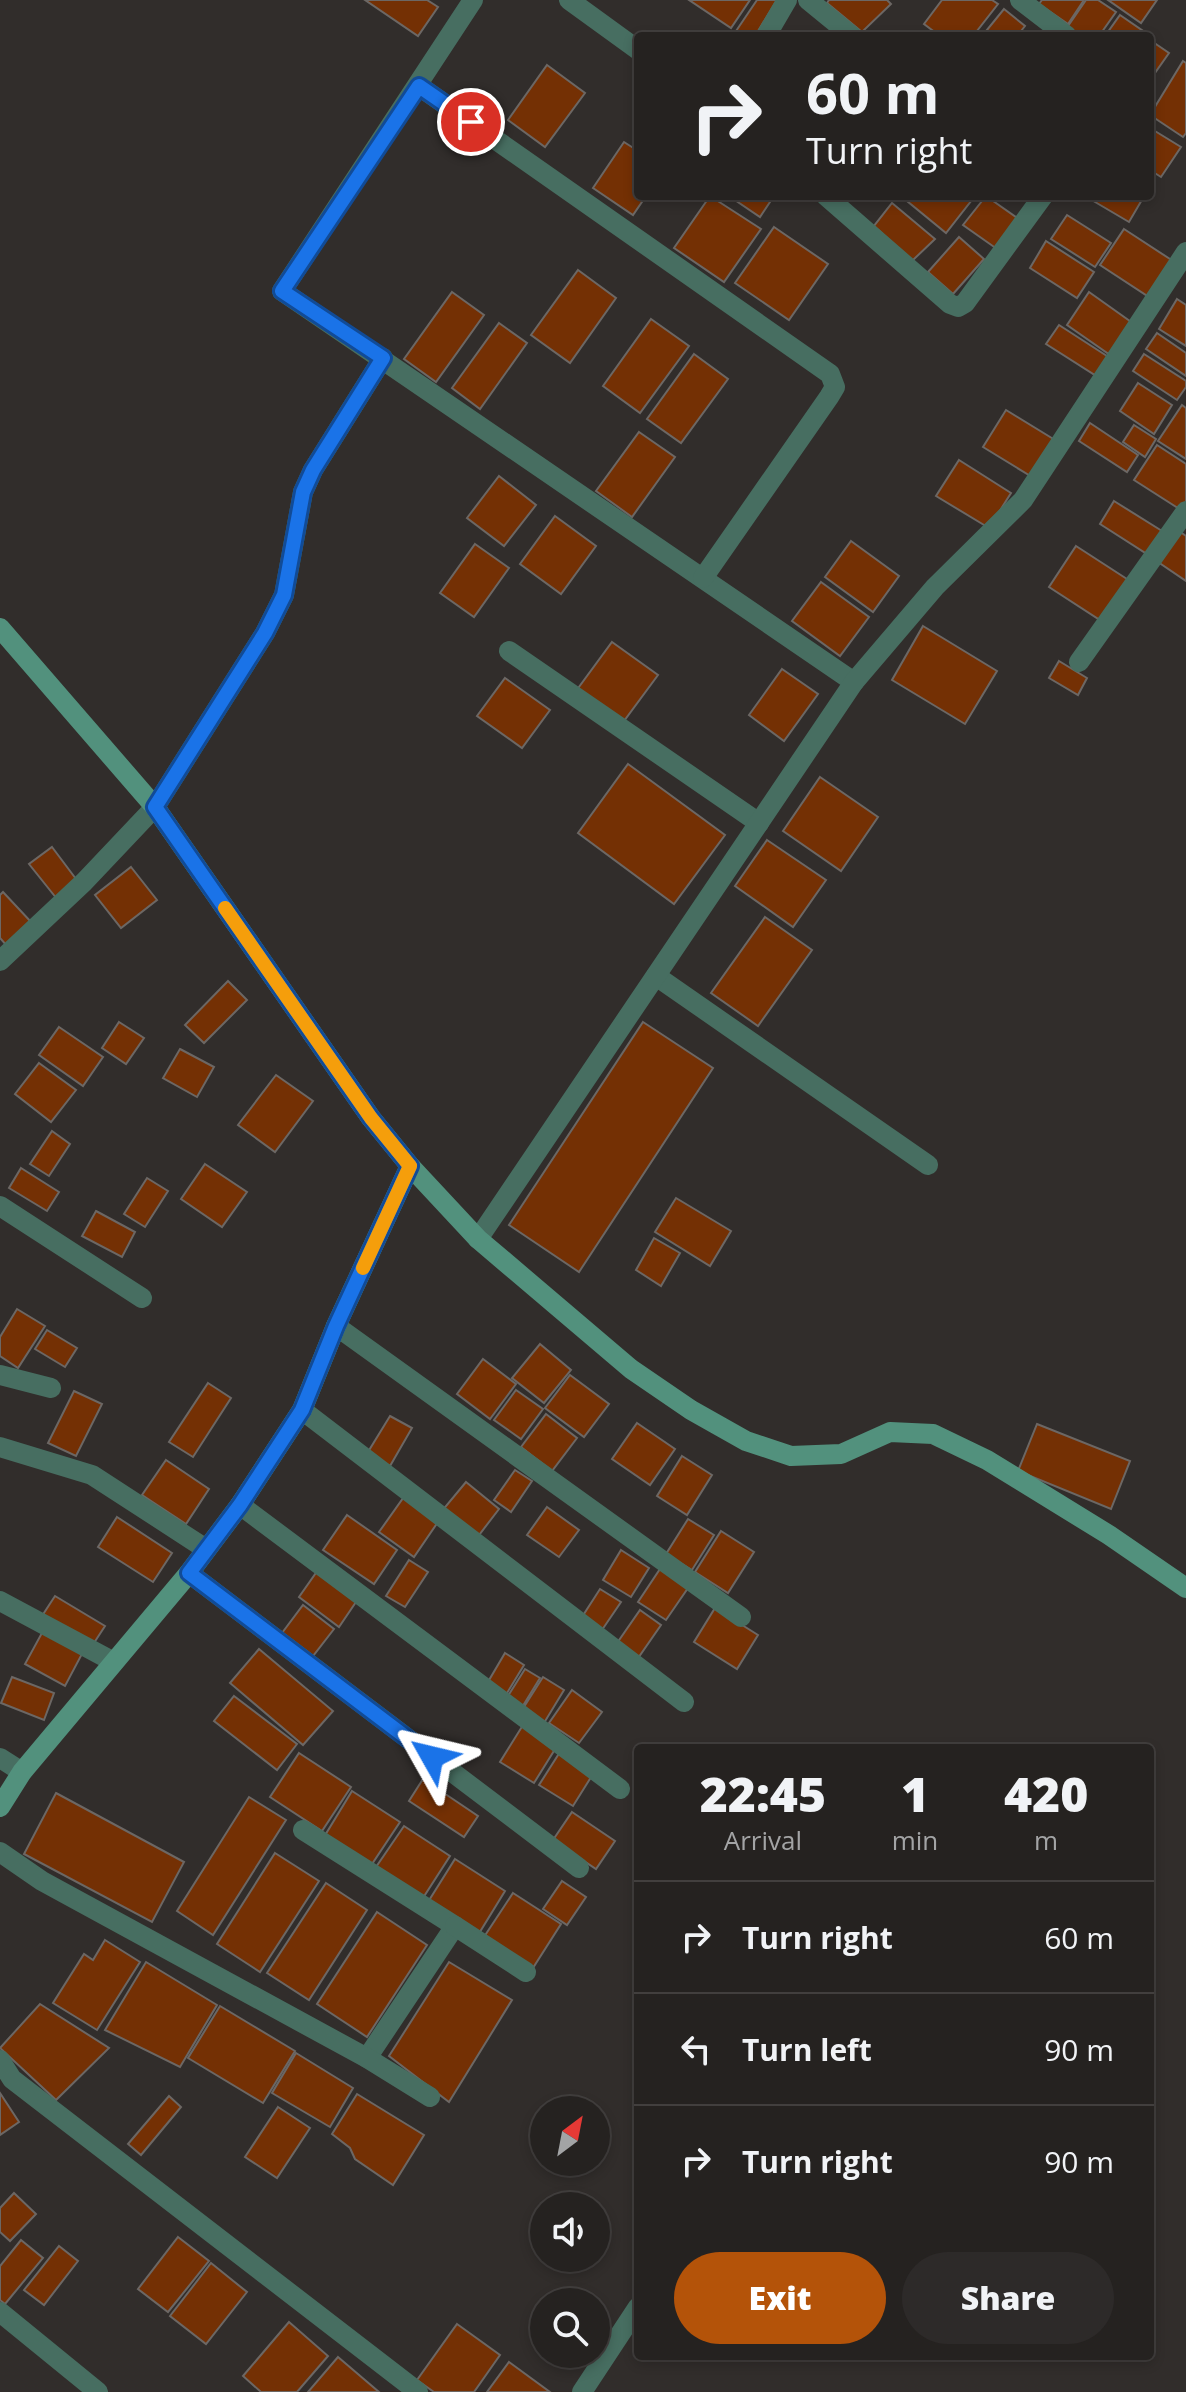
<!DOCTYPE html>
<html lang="en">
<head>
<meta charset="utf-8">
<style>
	body { margin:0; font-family:"Open Sans",sans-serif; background:#2d2a29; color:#f1f3f6; height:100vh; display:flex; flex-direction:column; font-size:30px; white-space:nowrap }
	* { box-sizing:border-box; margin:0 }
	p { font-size:26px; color:#a3a4a5 }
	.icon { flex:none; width:44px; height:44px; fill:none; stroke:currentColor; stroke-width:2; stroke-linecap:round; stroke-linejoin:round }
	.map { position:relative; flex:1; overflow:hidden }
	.drawer { position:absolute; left:634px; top:1744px; width:520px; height:616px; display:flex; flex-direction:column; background:#252220; border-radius:8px; box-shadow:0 4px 12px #0003,0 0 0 2px #423f3e }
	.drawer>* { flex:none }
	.hud { position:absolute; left:634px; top:32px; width:520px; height:168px; border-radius:8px; box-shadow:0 4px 12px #0003,0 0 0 2px #423f3e; background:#252220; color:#f1f3f6; overflow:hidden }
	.needle { width:52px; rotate:32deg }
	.fabs { position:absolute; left:530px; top:2096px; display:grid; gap:16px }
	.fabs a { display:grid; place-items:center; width:80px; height:80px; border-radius:50%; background:#252220; box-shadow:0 4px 12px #0003,0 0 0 2px #423f3e; font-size:40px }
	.pin { position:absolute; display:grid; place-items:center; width:68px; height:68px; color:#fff; margin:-34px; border:4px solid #fff; border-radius:50%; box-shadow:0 2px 8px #0007 }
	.me { position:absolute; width:88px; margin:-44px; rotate:307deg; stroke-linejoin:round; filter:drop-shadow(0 0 6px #0008) }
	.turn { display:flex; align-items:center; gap:28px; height:168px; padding:0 40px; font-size:36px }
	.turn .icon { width:104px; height:104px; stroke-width:2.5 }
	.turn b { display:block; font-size:56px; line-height:68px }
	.eta { display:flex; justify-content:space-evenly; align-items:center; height:136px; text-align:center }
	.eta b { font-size:48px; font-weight:800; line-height:56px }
	.action { display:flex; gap:16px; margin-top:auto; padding:16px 40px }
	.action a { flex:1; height:92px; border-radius:48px; background:#b45309; color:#fff; font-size:32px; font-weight:800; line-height:92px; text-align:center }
	.action a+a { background:#2d2a29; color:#f1f3f6 }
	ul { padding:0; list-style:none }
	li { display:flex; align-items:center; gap:24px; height:112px; padding:0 40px; border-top:2px solid #423f3e }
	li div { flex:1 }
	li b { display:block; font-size:30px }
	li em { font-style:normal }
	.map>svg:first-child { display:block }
	.building { fill:#743004; stroke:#6c6764; stroke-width:2 }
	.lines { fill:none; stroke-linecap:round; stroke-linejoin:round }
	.street { stroke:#476e61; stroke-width:20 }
	.secondary { stroke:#52917d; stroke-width:20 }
	.route-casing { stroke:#114b97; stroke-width:20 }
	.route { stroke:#1a73e8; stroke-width:14 }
	.slow { stroke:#f59e0b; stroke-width:14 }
</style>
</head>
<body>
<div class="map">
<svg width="1186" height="2392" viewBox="0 0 1186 2392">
	<rect width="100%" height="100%" fill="#312d2b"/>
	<g class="building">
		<path d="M365 0H427L438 7 418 36Z"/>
		<path d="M689 0H750L731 28Z"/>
		<path d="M757 0H777L755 36H738L734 34Z"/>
		<path d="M829 0H887L891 4 862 32 827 3Z"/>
		<path d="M942 0H992L998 4 973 36H940L924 24Z"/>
		<path d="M1042 0H1084L1068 24 1039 4Z"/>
		<path d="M1086 0H1098L1116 12 1099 36H1076L1066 29Z"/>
		<path d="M1108 0H1157L1141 23Z"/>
		<path d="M1004 9 1025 26 1017 36H982Z"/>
		<path d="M1120 15 1146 33 1143 36H1105Z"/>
		<path d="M1150 40 1169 53 1150 80Z"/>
		<path d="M1183 61 1186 63V133L1183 137 1150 115Z"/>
		<path d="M547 65 585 93 545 147 508 120Z"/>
		<path d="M1150 128 1181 147 1161 177 1150 170Z"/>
		<path d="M624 142 638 151V196H646L633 215 593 188Z"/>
		<path d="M710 196 761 229 724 282 674 248Z"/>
		<path d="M729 196H774L760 217Z"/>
		<path d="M911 196H975L946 233 907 201Z"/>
		<path d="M986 196 1020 220 997 249 963 225Z"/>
		<path d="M1092 196H1140L1143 198 1129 222 1090 199Z"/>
		<path d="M892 203 935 239 912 261 874 226Z"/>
		<path d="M1067 215 1111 243 1095 267 1051 239Z"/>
		<path d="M774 227 828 264 789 320 735 283Z"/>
		<path d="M1124 229 1173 261 1149 297 1100 265Z"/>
		<path d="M959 237 984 259 953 294 928 272Z"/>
		<path d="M1046 241 1094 272 1077 298 1030 268Z"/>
		<path d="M578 270 616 298 570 363 531 335Z"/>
		<path d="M452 292 484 315 436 382 404 359Z"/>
		<path d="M1089 292 1134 324 1113 357 1067 325Z"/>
		<path d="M1177 299 1186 305V346L1159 329Z"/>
		<path d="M651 319 689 346 640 413 603 386Z"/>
		<path d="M499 323 527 343 480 409 452 388Z"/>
		<path d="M1059 325 1110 358 1098 377 1046 344Z"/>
		<path d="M1157 333 1186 353V376L1146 349Z"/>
		<path d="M694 354 728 379 681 443 647 419Z"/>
		<path d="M1144 354 1186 381V387L1177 400 1133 371Z"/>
		<path d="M1138 383 1172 405 1154 434 1120 411Z"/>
		<path d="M1182 405 1186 408V459L1158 441Z"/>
		<path d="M1006 410 1055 440 1032 477 983 447Z"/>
		<path d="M1090 423 1138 455 1127 472 1079 441Z"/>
		<path d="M1134 425 1156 439 1145 457 1123 442Z"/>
		<path d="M639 432 675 457 632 517 596 491Z"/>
		<path d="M1157 445 1186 464V502L1181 510 1134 480Z"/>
		<path d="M959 460 1011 493 989 528 936 496Z"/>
		<path d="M499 476 536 505 504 546 467 518Z"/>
		<path d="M1114 501 1162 531 1147 554 1100 524Z"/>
		<path d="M555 516 596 546 561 594 520 564Z"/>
		<path d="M1179 531 1186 536V581L1158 562Z"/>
		<path d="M851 541 899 576 873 612 825 577Z"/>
		<path d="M475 544 509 568 474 617 440 593Z"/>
		<path d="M1076 546 1130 581 1103 622 1049 587Z"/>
		<path d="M821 582 869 617 840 656 792 621Z"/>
		<path d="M923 626 997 671 965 724 892 680Z"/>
		<path d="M612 642 658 675 621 725 576 691Z"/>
		<path d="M1059 661 1087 678 1078 695 1049 678Z"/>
		<path d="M782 669 818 694 784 741 749 715Z"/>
		<path d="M505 678 550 710 522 748 477 716Z"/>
		<path d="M628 764 725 835 674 904 578 833Z"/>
		<path d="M820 777 878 817 841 871 783 831Z"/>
		<path d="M767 840 826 880 793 927 735 886Z"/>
		<path d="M52 847 79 883 57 899 29 864Z"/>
		<path d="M131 867 157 900 121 928 95 895Z"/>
		<path d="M3 892 32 923 7 946 0 938V895Z"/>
		<path d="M765 917 812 950 758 1026 711 993Z"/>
		<path d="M228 981 247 1000 204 1043 185 1025Z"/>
		<path d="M119 1022 144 1038 126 1064 102 1048Z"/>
		<path d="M643 1022 713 1068 579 1272 509 1225Z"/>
		<path d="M59 1027 103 1057 83 1086 39 1055Z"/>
		<path d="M180 1049 214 1067 197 1097 163 1078Z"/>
		<path d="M39 1063 76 1090 51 1122 15 1094Z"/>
		<path d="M276 1075 313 1101 275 1152 238 1125Z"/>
		<path d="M52 1131 70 1144 49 1176 30 1164Z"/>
		<path d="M205 1164 247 1192 222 1227 181 1199Z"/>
		<path d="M21 1168 59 1192 47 1211 9 1188Z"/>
		<path d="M147 1178 168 1191 145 1227 124 1214Z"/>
		<path d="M676 1198 731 1231 710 1266 655 1232Z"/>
		<path d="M96 1211 135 1232 122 1257 82 1236Z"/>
		<path d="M654 1238 680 1253 661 1286 636 1270Z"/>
		<path d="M17 1309 45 1326 18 1368 0 1356V1337Z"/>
		<path d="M47 1330 77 1348 65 1367 35 1349Z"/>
		<path d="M540 1344 571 1370 544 1403 512 1378Z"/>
		<path d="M483 1359 516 1384 490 1419 457 1394Z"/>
		<path d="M570 1375 609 1404 584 1437 545 1408Z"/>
		<path d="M208 1383 231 1398 193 1457 169 1442Z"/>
		<path d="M516 1390 543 1409 521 1439 494 1420Z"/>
		<path d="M74 1391 102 1404 76 1456 48 1443Z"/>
		<path d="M546 1414 577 1438 552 1471 521 1447Z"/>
		<path d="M390 1416 412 1428 390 1466 368 1452Z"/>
		<path d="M637 1423 675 1449 650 1485 612 1459Z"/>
		<path d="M1037 1424 1130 1461 1111 1509 1018 1471Z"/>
		<path d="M682 1456 712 1475 687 1515 657 1496Z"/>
		<path d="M166 1460 209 1489 186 1524 142 1495Z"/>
		<path d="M515 1470 532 1481 511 1512 494 1500Z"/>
		<path d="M466 1482 499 1509 476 1539 441 1512Z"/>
		<path d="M406 1494 440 1519 414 1557 379 1532Z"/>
		<path d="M547 1507 579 1530 559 1557 527 1535Z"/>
		<path d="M347 1515 397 1550 374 1584 323 1550Z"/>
		<path d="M117 1517 172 1553 153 1582 98 1547Z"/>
		<path d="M688 1519 714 1535 692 1570 666 1554Z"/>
		<path d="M721 1531 754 1552 728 1593 695 1572Z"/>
		<path d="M621 1550 649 1568 631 1597 603 1580Z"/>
		<path d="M409 1560 428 1572 405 1607 386 1596Z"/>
		<path d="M660 1569 688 1588 666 1620 638 1602Z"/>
		<path d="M318 1570 358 1599 339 1627 299 1597Z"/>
		<path d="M600 1589 621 1602 602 1630 582 1617Z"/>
		<path d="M55 1596 105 1626 92 1646 42 1616Z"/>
		<path d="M303 1605 334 1629 313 1656 282 1633Z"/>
		<path d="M715 1608 758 1635 737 1669 694 1642Z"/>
		<path d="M640 1610 661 1625 636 1661 615 1646Z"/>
		<path d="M43 1631 83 1652 65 1686 25 1664Z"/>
		<path d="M259 1649 333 1711 303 1745 230 1683Z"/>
		<path d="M505 1653 524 1665 504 1698 485 1687Z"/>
		<path d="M525 1669 540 1678 521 1709 506 1699Z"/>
		<path d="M12 1677 54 1693 44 1720 1 1703Z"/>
		<path d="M543 1677 564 1690 544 1723 522 1710Z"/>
		<path d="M572 1690 602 1712 579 1743 549 1723Z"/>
		<path d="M234 1696 297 1744 277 1770 214 1721Z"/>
		<path d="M523 1725 557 1746 534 1783 500 1762Z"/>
		<path d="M560 1752 593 1774 573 1806 539 1785Z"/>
		<path d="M299 1753 351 1787 322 1831 270 1797Z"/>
		<path d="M423 1779 478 1816 464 1837 409 1801Z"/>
		<path d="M352 1791 400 1822 370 1867 324 1837Z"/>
		<path d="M56 1793 184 1862 152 1922 24 1854Z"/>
		<path d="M249 1797 286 1820 213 1935 177 1911Z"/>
		<path d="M572 1812 615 1841 596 1869 553 1840Z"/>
		<path d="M404 1826 450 1856 421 1901 374 1870Z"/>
		<path d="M275 1853 319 1881 260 1972 217 1944Z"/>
		<path d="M455 1859 505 1891 478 1935 428 1902Z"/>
		<path d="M562 1881 586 1897 567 1925 543 1909Z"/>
		<path d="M326 1883 367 1910 309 2000 267 1973Z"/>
		<path d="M513 1893 561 1924 531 1971 482 1940Z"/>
		<path d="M377 1912 427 1945 367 2037 317 2004Z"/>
		<path d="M105 1940 140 1962 97 2030 53 2003 84 1954 93 1960Z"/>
		<path d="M146 1962 217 2005 180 2067 105 2030Z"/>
		<path d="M449 1962 512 2000 449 2102 389 2056Z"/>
		<path d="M40 2004 109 2048 56 2100 0 2048Z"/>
		<path d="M220 2006 295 2051 263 2103 188 2058Z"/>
		<path d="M296 2053 353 2088 330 2127 272 2093Z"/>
		<path d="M0 2093 19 2122 0 2135Z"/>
		<path d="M357 2094 424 2135 393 2185 355 2159 350 2148 332 2134Z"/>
		<path d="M169 2096 181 2107 141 2155 128 2144Z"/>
		<path d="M278 2107 310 2128 277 2178 245 2157Z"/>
		<path d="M14 2193 36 2214 10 2241 0 2232V2208Z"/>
		<path d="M178 2237 209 2261 168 2312 138 2289Z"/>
		<path d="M21 2240 43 2258 5 2304 0 2300V2266Z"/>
		<path d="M59 2246 78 2261 44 2305 24 2290Z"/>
		<path d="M211 2263 247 2292 206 2344 170 2316Z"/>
		<path d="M289 2322 328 2356 297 2392H261L243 2376Z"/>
		<path d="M457 2324 500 2355 474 2392H434L417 2380Z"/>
		<path d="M338 2357 379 2392H308Z"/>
		<path d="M509 2362 550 2392H487Z"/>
	</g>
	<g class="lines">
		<g class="street">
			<path d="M473 0 282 291 854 682"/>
			<path d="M569 0 638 50"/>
			<path d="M808 0 852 36"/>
			<path d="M1020 0 1067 36"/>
			<path d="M766 36 787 0"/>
			<path d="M419 86 830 374 835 387 829 397 703 578"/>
			<path d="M826 196 950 304 958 307 965 303 1043 196"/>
			<path d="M509 651 759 823"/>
			<path d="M1079 662 1186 511"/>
			<path d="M0 961 84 882 155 807 265 633 284 595 303 492 313 470 383 358"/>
			<path d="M656 976 928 1165"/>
			<path d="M0 1206 142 1298"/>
			<path d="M478 1239 854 682 935 587 1023 500 1186 252"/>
			<path d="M336 1326 741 1617"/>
			<path d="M0 1375 51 1388"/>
			<path d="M302 1410 684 1702"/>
			<path d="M0 1447 92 1475 206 1549"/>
			<path d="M240 1505 620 1789"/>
			<path d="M189 1573 579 1868"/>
			<path d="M0 1601 114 1662"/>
			<path d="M0 1758 22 1772"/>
			<path d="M303 1830 455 1926 367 2058"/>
			<path d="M0 1852 42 1881 367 2058 430 2097"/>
			<path d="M455 1926 526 1972"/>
			<path d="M0 2060 12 2079 418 2392"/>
			<path d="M0 2312 98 2392"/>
			<path d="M582 2392 638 2307"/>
		</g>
		<g class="secondary">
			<path d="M0 628 155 807 371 1118 410 1166 478 1239 631 1369 691 1410 746 1441 791 1456 841 1454 890 1432 933 1434 987 1460 1109 1535 1186 1588"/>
			<path d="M0 1807 22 1772 189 1573 240 1505 302 1410 336 1326 410 1166"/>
		</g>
	</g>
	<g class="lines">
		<g class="route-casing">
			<path id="route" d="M432 1757 189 1573 240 1505 302 1410 336 1326 410 1166 371 1118 155 807 265 633 284 595 303 492 313 470 383 358 282 291 419 86 471 122"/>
		</g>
		<use href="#route" class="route"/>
		<path class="slow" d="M225 908 371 1118 410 1166 363 1268"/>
	</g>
</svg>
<div class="fabs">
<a><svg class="needle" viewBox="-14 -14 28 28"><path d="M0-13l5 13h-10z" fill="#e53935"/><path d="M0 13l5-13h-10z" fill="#a3a4a5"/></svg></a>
<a><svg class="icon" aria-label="sound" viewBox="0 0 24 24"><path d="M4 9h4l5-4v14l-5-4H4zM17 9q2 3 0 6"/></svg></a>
<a><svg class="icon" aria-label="search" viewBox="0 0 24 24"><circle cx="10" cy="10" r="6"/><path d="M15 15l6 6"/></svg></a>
</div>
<div class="pin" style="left:471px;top:122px;background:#d93025"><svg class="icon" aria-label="arrive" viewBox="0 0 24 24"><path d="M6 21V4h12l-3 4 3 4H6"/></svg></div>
<svg class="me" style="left:432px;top:1757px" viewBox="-20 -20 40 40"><path d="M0-17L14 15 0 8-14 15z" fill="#1a73e8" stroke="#fff" stroke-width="4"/></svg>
<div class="hud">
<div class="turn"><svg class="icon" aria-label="right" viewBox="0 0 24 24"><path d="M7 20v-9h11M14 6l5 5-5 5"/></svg><div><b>60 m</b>Turn right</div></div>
</div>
<section class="drawer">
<div class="eta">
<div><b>22:45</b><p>Arrival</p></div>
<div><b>1</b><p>min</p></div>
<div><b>420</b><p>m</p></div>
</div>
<ul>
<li><svg class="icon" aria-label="right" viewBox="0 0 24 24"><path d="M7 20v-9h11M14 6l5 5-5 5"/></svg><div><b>Turn right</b></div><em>60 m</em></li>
<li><svg class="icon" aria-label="left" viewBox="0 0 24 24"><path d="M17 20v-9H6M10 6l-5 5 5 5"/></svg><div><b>Turn left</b></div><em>90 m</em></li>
<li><svg class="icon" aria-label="right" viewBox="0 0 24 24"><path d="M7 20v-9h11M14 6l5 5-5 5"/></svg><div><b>Turn right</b></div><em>90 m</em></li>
</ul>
<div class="action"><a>Exit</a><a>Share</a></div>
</section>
</div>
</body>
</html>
